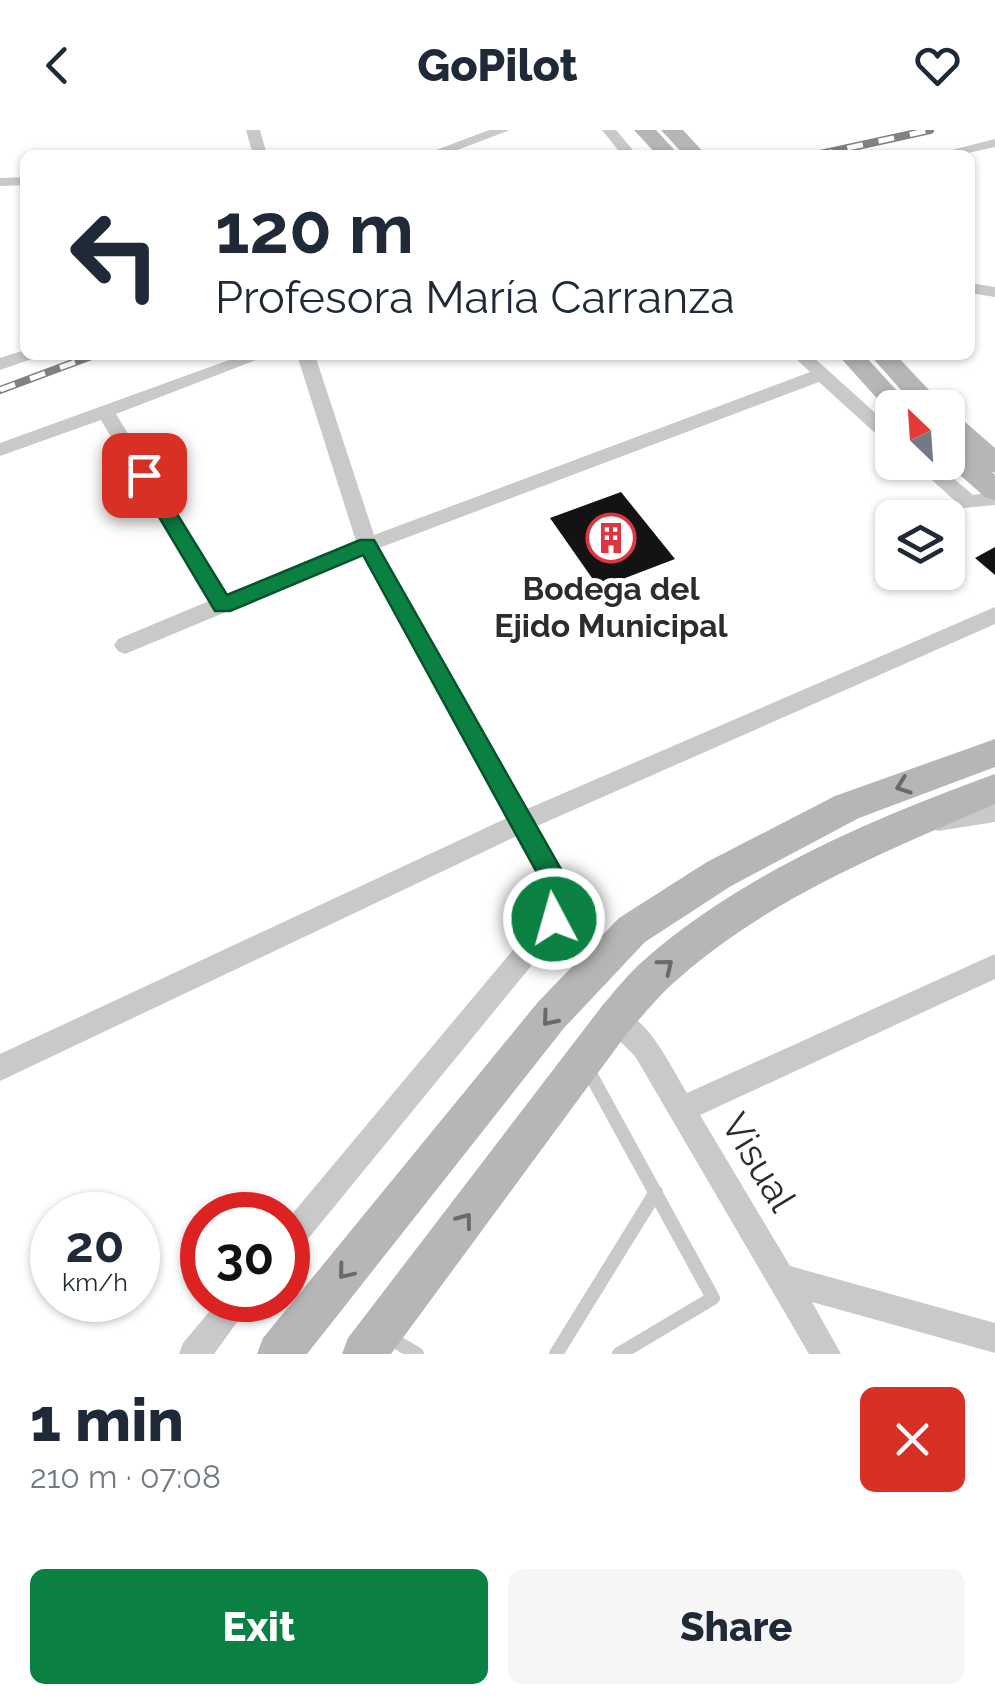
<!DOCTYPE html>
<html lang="en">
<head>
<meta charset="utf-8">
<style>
	body { margin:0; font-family:Raleway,sans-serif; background:#f6f6f7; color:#1f2937; height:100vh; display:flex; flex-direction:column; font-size:38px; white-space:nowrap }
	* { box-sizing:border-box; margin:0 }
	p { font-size:32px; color:#747a83 }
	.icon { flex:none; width:55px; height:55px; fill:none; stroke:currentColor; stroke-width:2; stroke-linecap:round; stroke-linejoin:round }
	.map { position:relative; height:1224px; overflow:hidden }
	.details { display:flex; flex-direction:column; background:#fff; flex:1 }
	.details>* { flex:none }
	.hud { position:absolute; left:20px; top:20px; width:955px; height:210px; border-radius:15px; box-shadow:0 2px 8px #0004; background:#fff; color:#1f2937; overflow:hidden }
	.needle { width:65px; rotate:335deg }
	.controls { position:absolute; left:875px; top:260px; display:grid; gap:20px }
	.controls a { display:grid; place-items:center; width:90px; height:90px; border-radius:15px; background:#fff; box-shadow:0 2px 8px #0004; font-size:50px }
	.speed { position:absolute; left:30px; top:1062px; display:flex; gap:20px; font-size:50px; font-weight:700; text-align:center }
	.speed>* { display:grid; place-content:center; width:130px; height:130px; border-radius:50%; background:#fff; box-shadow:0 2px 8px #0004; line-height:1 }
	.speed small { font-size:25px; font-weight:400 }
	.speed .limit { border:15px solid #d22; background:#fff; color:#111 }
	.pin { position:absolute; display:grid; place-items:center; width:85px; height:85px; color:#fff; margin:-42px; border-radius:20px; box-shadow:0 5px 15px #0006 }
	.me { position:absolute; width:110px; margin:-55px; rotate:354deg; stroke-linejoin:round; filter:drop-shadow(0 0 8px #0008) }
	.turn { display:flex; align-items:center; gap:35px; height:210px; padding:0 30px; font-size:45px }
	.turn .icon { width:130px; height:130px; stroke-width:2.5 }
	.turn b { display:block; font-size:70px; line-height:85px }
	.round { display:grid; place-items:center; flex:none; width:105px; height:105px; border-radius:15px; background:#f6f6f7 }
	.head { display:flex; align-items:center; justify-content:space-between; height:170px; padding:0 30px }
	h1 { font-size:60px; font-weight:800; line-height:75px }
	.cta { display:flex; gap:20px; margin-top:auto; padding:20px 30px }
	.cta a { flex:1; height:115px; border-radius:15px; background:#0b8043; color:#fff; font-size:40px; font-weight:800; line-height:115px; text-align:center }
	.cta a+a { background:#f6f6f7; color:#1f2937 }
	header { display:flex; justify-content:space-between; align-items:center; height:130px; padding:0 30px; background:#fff; font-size:45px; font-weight:800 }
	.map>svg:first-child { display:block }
	.building { fill:#131313 }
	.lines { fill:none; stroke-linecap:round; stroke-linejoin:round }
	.service { stroke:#c9c9c9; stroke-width:14 }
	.minor { fill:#c9c9c9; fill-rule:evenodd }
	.secondary { fill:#b6b6b6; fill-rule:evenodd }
	.rail-casing { stroke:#818181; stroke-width:8 }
	.rail { stroke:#fff; stroke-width:5; stroke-dasharray:16; stroke-linecap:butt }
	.oneway { stroke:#6a6a6a }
	.route { fill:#0b8043; stroke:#07532c; stroke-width:2.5 }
	.labels { text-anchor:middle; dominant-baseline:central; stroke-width:10; stroke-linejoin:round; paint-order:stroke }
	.poi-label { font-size:32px; font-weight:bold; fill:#2c2c2c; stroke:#fff }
	.near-street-label { font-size:38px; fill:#2c2c2c; stroke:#fff }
</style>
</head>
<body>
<header><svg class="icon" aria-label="back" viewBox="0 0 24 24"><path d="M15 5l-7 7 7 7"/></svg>GoPilot<svg class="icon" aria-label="heart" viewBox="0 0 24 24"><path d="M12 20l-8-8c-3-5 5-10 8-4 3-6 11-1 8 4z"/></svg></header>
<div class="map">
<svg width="995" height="1224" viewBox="0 0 995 1224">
	<rect width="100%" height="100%" fill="#fff"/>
	<g class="building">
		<path d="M621 362 675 429 599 458 550 388Z"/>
		<path d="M995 417V445L975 428Z"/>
	</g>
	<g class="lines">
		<g class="service">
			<path d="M587 938 713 1168 619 1224"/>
			<path d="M388 1207 417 1224"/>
			<path d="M556 1224 656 1062"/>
		</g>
		<g class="minor">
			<path d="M246 0H260L267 25H253Z"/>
			<path d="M489 0H510L444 25H423Z"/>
			<path d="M602 0H616L637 25H622Z"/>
			<path d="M995 9V17L959 25H932Z"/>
			<path d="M25 47V55L0 56V48Z"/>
			<path d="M970 153 995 157V167L970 163Z"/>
			<path d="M25 220V225H35L32 229 0 240V228Z"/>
			<path d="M243 225H269L116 284 226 464 356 411 297 225H315L374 405 810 242 792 225H811L892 298V314L886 313 819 252 379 418 527 679 995 477V494L537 696C556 727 578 761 563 797L298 1121 288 1126V1089L543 784 541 751 517 706 0 951V924L507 688 363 425 125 524 118 521 114 515 118 509 209 471 101 290 0 326V313Z"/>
			<path d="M912 332H934L973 365 995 361V375L963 378Z"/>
			<path d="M995 672V692L938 701 930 697 926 690 930 683 938 679Z"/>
			<path d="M995 824V849L700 985 790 1136 995 1193V1223L812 1172 841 1224H809L635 926 606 898 602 889 606 880 615 876C650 890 668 932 687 963Z"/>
			<path d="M219 1170H253L214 1224H179L183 1213Z"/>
		</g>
		<g class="secondary">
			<path d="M634 0H656L679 25H657Z"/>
			<path d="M661 0H683L706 25H684Z"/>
			<path d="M838 225H864L913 278H892L891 284Z"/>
			<path d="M870 225H896L946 278H917Z"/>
			<path d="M948 282 957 285 995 318V343L991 341 995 345V370L985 367 945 332 948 319H962L948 305Z"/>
			<path d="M995 609V637L859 688 731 756 645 812 564 898 307 1224H257L263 1208 538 872 619 788 707 732 835 666Z"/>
			<path d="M995 644V674C882 723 760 772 669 857 654 871 642 887 628 902L391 1224H342L348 1208 602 876C615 861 628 844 643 831 741 744 874 688 995 644Z"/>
		</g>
		<g class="rail-casing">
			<g id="rail">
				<path d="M816 25 930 0"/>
				<path d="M0 260 94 225"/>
			</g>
		</g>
		<use href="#rail" class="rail"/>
	</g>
	<defs><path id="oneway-chevron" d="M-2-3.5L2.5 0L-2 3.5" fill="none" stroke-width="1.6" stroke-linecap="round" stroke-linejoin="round" transform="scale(2.5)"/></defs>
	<g class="oneway">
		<use href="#oneway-chevron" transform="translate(903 656) rotate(160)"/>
		<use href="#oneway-chevron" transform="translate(666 836) rotate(-39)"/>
		<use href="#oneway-chevron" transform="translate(549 889) rotate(130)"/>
		<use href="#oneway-chevron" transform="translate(465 1090) rotate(-53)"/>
		<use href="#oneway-chevron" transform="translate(345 1142) rotate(129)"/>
	</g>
	<path class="route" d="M144 338 150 340 227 465 360 410H374L562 741 572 770 563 797 554 801 545 797 542 789 547 770 542 752 363 425 230 481H215L134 345Z"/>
	<defs>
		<g id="building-ring" transform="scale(2.5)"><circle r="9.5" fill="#fff" stroke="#dd3541" stroke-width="1.5"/><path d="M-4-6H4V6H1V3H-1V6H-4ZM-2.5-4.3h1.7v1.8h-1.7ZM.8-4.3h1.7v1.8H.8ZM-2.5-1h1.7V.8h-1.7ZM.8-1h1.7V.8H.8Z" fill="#dd3541"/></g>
	</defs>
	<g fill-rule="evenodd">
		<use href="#building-ring" x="611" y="408"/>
	</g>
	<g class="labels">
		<g class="poi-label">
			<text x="611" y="458">Bodega del<tspan x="611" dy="37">Ejido Municipal</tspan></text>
		</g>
		<g class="near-street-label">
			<text transform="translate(759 1032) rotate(59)">Visual</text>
		</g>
	</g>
</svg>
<div class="controls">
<a><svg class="needle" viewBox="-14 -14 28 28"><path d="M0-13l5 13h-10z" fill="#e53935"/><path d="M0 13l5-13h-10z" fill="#747a83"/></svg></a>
<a><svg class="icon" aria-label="layers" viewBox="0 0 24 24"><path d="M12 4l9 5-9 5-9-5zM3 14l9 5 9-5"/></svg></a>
</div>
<div class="speed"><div>20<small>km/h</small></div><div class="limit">30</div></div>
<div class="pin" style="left:144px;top:345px;background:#d93025"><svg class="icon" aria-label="arrive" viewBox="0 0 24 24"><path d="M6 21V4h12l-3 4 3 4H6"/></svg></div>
<svg class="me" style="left:554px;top:789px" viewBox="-20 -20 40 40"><circle r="17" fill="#0b8043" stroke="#fff" stroke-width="3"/><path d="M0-11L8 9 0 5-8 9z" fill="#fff"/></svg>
<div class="hud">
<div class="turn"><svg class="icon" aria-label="left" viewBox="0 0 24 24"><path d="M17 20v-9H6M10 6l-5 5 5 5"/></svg><div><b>120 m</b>Profesora María Carranza</div></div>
</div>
</div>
<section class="details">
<div class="head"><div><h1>1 min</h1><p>210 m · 07:08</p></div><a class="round" style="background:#d93025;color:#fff"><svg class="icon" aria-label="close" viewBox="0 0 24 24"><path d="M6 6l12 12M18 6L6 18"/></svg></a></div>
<div class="cta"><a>Exit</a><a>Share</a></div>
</section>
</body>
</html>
